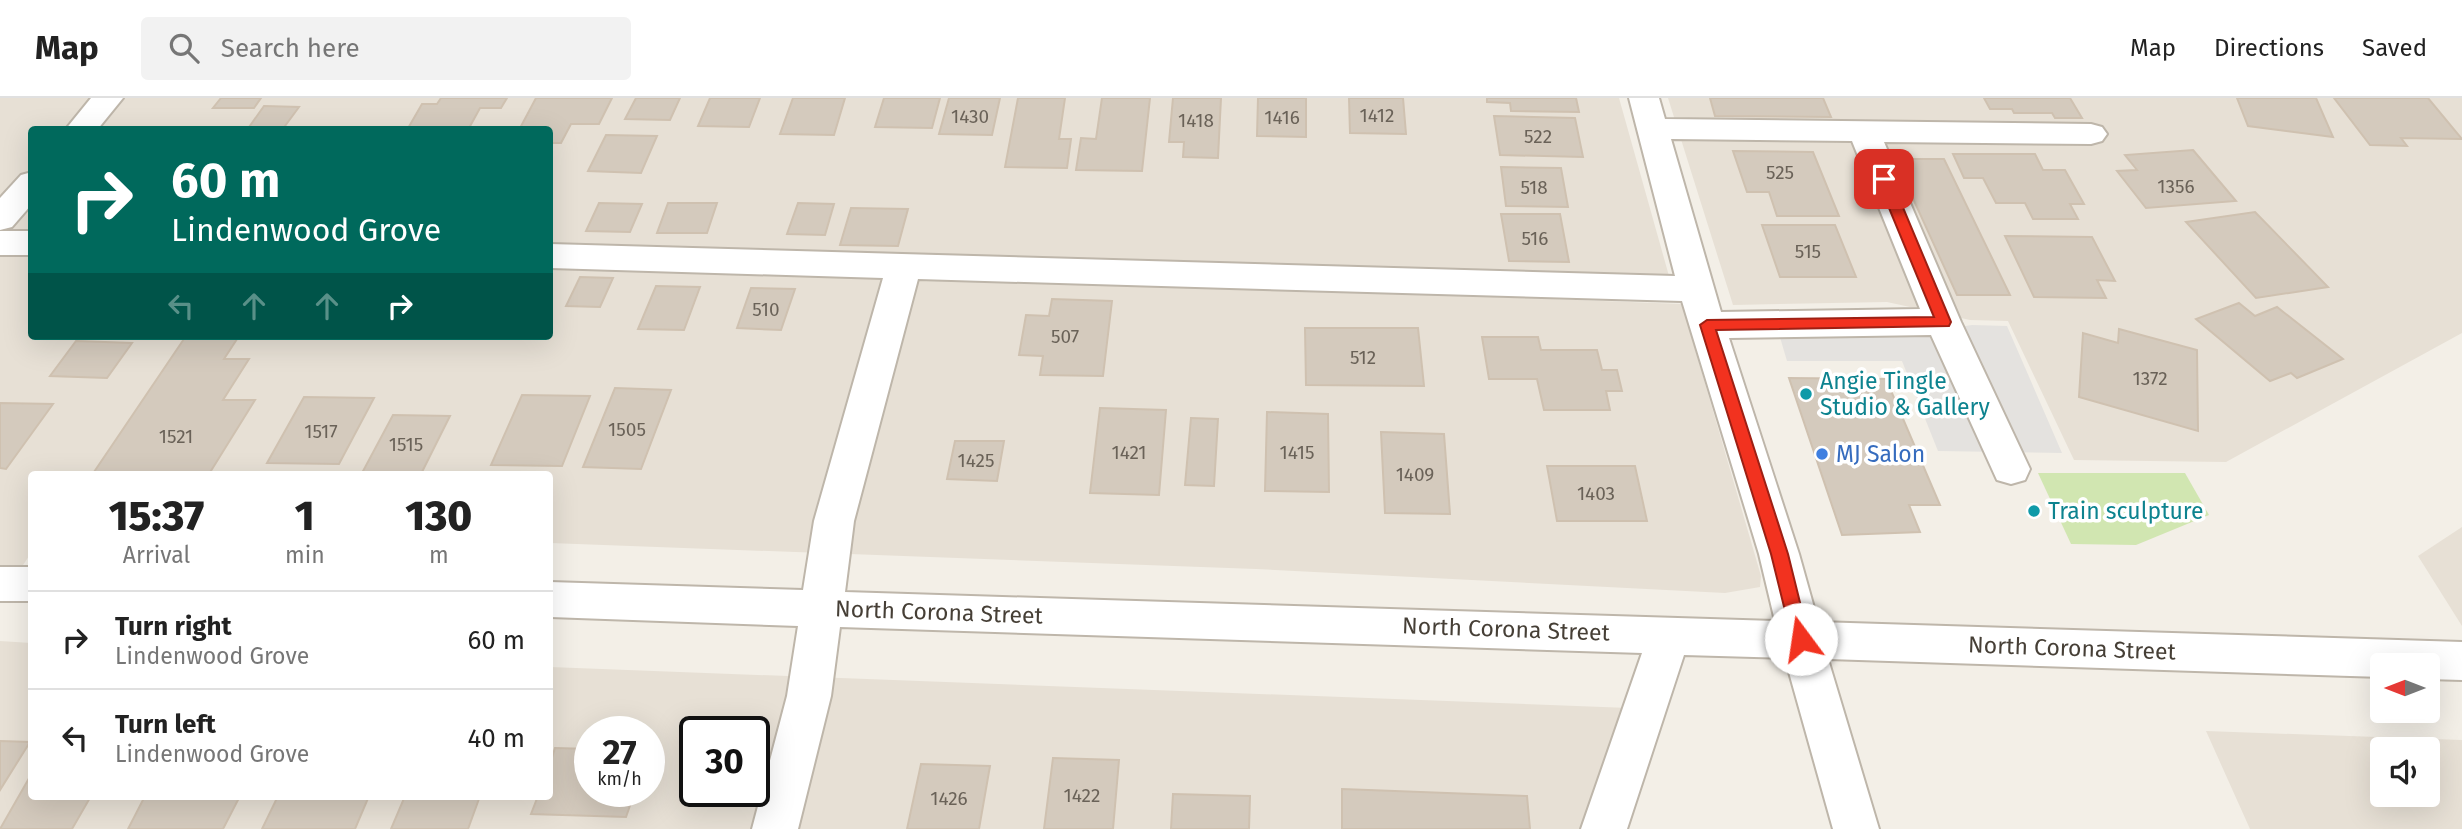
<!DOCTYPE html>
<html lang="en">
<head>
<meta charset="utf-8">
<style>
	body { margin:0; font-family:"Fira Sans",sans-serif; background:#f2f2f2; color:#222; height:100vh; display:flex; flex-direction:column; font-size:26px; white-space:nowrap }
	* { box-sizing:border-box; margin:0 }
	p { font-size:23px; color:#767676 }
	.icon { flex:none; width:38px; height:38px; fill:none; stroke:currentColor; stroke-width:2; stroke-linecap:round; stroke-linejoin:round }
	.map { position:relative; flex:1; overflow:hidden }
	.details { position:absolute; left:28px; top:373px; width:525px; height:329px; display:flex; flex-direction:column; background:#fff; border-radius:7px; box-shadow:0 7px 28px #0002 }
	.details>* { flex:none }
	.banner { position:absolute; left:28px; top:28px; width:525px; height:214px; border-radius:7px; box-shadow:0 7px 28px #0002; background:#00695c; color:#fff; overflow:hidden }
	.needle { width:46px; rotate:270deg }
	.fabs { position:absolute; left:2370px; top:555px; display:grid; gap:14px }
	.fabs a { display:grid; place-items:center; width:70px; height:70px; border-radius:7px; background:#fff; box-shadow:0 7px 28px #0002; font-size:35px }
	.speed { position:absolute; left:574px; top:618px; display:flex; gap:14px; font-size:35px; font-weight:700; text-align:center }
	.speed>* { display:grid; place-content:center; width:91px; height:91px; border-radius:50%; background:#fff; box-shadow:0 7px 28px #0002; line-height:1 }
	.speed small { font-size:18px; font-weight:400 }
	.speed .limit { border:4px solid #111; border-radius:10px; background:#fff; color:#111 }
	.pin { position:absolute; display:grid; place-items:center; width:60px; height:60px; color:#fff; margin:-30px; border-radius:14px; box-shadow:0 4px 10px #0006 }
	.me { position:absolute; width:77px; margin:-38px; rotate:346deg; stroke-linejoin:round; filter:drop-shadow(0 0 5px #0008) }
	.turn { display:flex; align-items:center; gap:24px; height:147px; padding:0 28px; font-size:32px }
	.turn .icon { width:91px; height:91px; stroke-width:2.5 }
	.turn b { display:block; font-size:49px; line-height:60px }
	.lanes { display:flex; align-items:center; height:66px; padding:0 28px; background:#0003; justify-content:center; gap:35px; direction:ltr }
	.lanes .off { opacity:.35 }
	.eta { display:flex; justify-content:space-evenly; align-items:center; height:119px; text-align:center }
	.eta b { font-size:42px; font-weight:800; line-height:49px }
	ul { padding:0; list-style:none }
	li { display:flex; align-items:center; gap:21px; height:98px; padding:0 28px; border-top:2px solid #e0e0e0 }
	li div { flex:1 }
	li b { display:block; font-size:26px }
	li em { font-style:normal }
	header { display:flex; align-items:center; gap:42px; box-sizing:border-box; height:98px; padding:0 35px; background:#fff; border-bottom:2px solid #e0e0e0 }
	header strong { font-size:33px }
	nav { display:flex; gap:38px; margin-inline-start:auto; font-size:24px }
	.search { width:490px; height:63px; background:#f2f2f2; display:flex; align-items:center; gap:18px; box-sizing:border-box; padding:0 24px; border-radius:7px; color:#767676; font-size:26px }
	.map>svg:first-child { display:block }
	.residential { fill:#e7e0d5; fill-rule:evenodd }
	.green { fill:#d1e6b1 }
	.parking { fill:#e4e2df }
	.building { fill:#d4cabd; stroke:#cfc1b0; stroke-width:2 }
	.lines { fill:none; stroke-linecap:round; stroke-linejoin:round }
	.minor-casing { stroke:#beb6aa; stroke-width:4 }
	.minor { fill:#fff; fill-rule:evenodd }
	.route { fill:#f2321f; stroke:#9d2014; stroke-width:2 }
	.culture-dot { fill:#0f9aa8; stroke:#fff; stroke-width:2.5 }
	.shop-dot { fill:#3f7fe0; stroke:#fff; stroke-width:2.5 }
	.labels { text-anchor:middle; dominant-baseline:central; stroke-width:7; stroke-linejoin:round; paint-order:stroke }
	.number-label { font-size:19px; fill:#6a6258 }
	.culture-label { font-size:23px; fill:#0d838f; stroke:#fff; text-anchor:start }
	.shop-label { font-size:23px; fill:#366cbe; stroke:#fff; text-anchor:start }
	.street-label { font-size:23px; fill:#463f36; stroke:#fff }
</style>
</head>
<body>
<header>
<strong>Map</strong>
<div class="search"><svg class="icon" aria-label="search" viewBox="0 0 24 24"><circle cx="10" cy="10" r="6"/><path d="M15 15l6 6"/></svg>Search here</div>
<nav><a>Map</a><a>Directions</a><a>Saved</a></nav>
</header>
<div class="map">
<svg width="2462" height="731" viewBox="0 0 2462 731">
	<rect width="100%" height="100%" fill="#f3efe7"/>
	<g class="residential">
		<path d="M0 0H1619L1669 178 550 147V32H32V238H550V170L1255 190 1682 206 1761 478 1760 489 1725 495 1256 471 550 445V376H32L31 455 0 502Z"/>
		<path d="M1668 0H2462V235L2226 364 2074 362 2008 223 1970 222 1887 204 1733 207Z"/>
		<path d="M2462 429V528L2418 458Z"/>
		<path d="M0 543 31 545 32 698H550V569L1629 610 1587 731H0ZM590 634H649V693H590ZM695 634H754V693H695Z"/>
		<path d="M2206 633 2462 642V731H2250ZM2427 651V696H2382V651Z"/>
	</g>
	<path class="green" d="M2038 375H2185L2209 417 2136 447 2071 446Z"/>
	<path class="parking" d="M1972 227 2007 228 2062 355 1938 353 1902 263H1787L1779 236 1907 237Z"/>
	<g class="building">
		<path d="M221 0H261L254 10H213Z"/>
		<path d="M441 0H507L501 10H480L468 32H407L422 6H437Z"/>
		<path d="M536 0H612L599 26H571L561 45H550V32H519Z"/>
		<path d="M636 0H680L670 22 625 21Z"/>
		<path d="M710 0H760L749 29 698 28Z"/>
		<path d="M793 0H845L834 37 780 36Z"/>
		<path d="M884 0H940L932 30 875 29Z"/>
		<path d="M949 0H1000L992 37 939 36Z"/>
		<path d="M1018 0H1065L1059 41H1071L1067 70 1005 69Z"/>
		<path d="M1102 0H1150L1142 73 1076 72 1081 40 1096 41Z"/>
		<path d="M1173 0H1221L1218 60 1183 59 1184 44H1169Z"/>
		<path d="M1258 0H1306V39L1257 38Z"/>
		<path d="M1349 0H1403L1406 36 1350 35Z"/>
		<path d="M1487 0H1576L1579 14 1511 13 1510 5 1487 4Z"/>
		<path d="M1710 0H1823L1831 19 1715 18Z"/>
		<path d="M1984 0H2070L2082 20H2055L2052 15H2014L2012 11H1990Z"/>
		<path d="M2237 0H2316L2333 39 2248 28Z"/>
		<path d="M2334 0H2428L2462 41 2401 40 2407 48 2370 47Z"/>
		<path d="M264 8 299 9 282 32H247Z"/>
		<path d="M1494 18 1575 20 1583 59 1500 57Z"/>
		<path d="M606 37 657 38 641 75 588 73Z"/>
		<path d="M2193 52 2236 103 2146 110 2117 73 2137 72 2125 57Z"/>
		<path d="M1733 53 1813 54 1839 118H1777L1769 94H1747Z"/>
		<path d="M1953 56H2035L2043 72H2065L2084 106H2070L2078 121H2033L2025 105H1996L1983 80H1964Z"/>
		<path d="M1895 61H1944L2010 197H1957Z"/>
		<path d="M1501 69 1561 70 1568 109 1506 108Z"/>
		<path d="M599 105 642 106 630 134 586 133Z"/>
		<path d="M668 105H717L707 135H657Z"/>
		<path d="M798 105 834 106 825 137 787 136Z"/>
		<path d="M851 110 908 111 898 148 840 147Z"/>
		<path d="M2255 114 2328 189 2256 200 2186 124Z"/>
		<path d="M1501 116H1560L1569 164 1509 163Z"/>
		<path d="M1762 127H1835L1856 179H1780Z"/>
		<path d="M2005 138 2092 139 2115 183 2097 182 2106 200 2034 199Z"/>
		<path d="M580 179 613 180 600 209 566 208Z"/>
		<path d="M656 188 700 189 684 232 638 231Z"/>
		<path d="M751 190 795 191 781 232 737 230Z"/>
		<path d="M1052 201 1112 203 1103 278 1040 277 1043 258 1019 257 1026 217 1049 218Z"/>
		<path d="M2239 205 2255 218 2277 209 2343 261 2297 280 2291 275 2270 283 2196 221Z"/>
		<path d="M1305 230H1418L1424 288 1306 287Z"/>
		<path d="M2119 231 2197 252 2198 333 2079 299 2083 235 2118 245Z"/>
		<path d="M186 238H239L224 261H249L223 302H255L209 376 94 374Z"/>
		<path d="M1482 239H1538L1541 252H1597L1602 272H1617L1622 293H1606L1610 312H1544L1537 281H1489Z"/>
		<path d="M76 243 132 245 107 280 50 278Z"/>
		<path d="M1789 280 1886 281 1940 407H1909L1920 434 1842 437Z"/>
		<path d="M615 290 671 292 641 371 583 369Z"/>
		<path d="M522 297 590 298 562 368 491 367Z"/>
		<path d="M304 299 374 300 339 366 267 365Z"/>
		<path d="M0 305 53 306 6 371 0 370Z"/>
		<path d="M1100 310 1166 312 1159 397 1090 395Z"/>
		<path d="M1267 314 1328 316 1329 394 1265 393Z"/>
		<path d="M393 317 450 318 421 376 362 375Z"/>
		<path d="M1191 320 1218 321 1214 388 1185 387Z"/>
		<path d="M1381 334 1444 336 1450 416 1385 415Z"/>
		<path d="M955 343H1004L997 383 947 381Z"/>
		<path d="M1547 368H1635L1647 423H1557Z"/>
		<path d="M0 643 30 644 0 692Z"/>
		<path d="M555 650 590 651V693H635L626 719 531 716 538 698H550V666Z"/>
		<path d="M1053 660 1119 662 1113 731H1044Z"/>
		<path d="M921 666 990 668 979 731H907Z"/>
		<path d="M32 675V698H91L72 731H0Z"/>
		<path d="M1342 691 1527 698 1530 731H1342Z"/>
		<path d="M1173 696 1250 698 1249 731H1171Z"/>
		<path d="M145 698H240L223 731H128Z"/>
		<path d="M278 698H369L355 731H262Z"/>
		<path d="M405 698H480L468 731H391Z"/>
	</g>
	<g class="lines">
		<g class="minor-casing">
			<g id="minor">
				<path d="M91 0H123L97 32H65Z"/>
				<path d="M1629 0H1659L1665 21 2091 26 2102 29 2107 36 2102 43 2091 46 1884 44 1961 224 2030 371 2025 382 2011 386 1997 382 1931 237 1729 240 1799 456 1818 524 2462 544V582L2427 581V567H2382V579L1828 561 1879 731H1833L1785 560 1684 557 1627 731H1581L1642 555 840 529 831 598 798 731H752L787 598 798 528 550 519V484L803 492 814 423 883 180 550 170V146L1675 178ZM1671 41 1852 43 1920 211 1721 214ZM918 181 1682 203 1759 456 1775 523 845 494 854 423Z"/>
				<path d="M32 74V106L12 129 0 132V100L21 77Z"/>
				<rect x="0" y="133" width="32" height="24"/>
				<rect x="0" y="469" width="32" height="34"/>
			</g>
		</g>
		<use href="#minor" class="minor"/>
	</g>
	<path class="route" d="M1884 77 1891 81 1951 224 1949 228 1716 232 1788 456 1809 541 1801 549 1792 541 1771 456 1700 227 1707 222 1934 219 1877 81Z"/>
	<g class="culture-dot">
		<circle cx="1806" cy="296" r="7"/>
		<circle cx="2034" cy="413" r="7"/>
	</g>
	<circle class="shop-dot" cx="1822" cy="356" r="7"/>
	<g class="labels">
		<g class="number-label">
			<text x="1377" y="17">1412</text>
			<text x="970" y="18">1430</text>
			<text x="1282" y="19">1416</text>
			<text x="1196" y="22">1418</text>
			<text x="1538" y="38">522</text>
			<text x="1780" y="74">525</text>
			<text x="2176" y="88">1356</text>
			<text x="1534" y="89">518</text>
			<text x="1535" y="140">516</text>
			<text x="1808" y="153">515</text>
			<text x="766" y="211">510</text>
			<text x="1065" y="238">507</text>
			<text x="1363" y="259">512</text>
			<text x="2150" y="280">1372</text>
			<text x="627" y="331">1505</text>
			<text x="321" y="333">1517</text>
			<text x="176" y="338">1521</text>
			<text x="406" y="346">1515</text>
			<text x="1129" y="354">1421</text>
			<text x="1297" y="354">1415</text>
			<text x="976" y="362">1425</text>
			<text x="1415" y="376">1409</text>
			<text x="1596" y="395">1403</text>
			<text x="1082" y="697">1422</text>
			<text x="949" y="700">1426</text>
		</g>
		<g class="culture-label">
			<text x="1820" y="283">Angie Tingle<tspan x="1820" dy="26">Studio &amp; Gallery</tspan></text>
			<text x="2048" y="413">Train sculpture</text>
		</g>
		<g class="shop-label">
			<text x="1836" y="356">MJ Salon</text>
		</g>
		<g class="street-label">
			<text transform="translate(939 514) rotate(2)">North Corona Street</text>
			<text transform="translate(1506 531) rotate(2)">North Corona Street</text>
			<text transform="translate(2072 550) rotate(2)">North Corona Street</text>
		</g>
	</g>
</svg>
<div class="fabs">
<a><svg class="needle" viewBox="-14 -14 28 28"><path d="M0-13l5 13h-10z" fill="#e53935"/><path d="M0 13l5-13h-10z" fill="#767676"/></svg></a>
<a><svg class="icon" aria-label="sound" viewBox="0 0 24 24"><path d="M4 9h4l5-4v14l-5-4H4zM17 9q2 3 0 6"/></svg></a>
</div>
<div class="speed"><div>27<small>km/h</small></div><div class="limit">30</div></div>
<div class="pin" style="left:1884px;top:81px;background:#d93025"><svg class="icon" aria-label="arrive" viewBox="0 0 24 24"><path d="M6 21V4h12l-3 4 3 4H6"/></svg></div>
<svg class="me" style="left:1801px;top:541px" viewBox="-20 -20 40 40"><circle r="19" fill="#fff"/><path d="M0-13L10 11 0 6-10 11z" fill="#f2321f"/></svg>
<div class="banner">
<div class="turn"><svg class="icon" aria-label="right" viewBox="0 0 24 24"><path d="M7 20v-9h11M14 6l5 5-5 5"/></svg><div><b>60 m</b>Lindenwood Grove</div></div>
<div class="lanes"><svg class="icon off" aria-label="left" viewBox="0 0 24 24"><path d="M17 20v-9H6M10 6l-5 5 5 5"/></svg><svg class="icon off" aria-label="ahead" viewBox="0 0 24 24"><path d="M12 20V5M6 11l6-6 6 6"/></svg><svg class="icon off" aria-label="ahead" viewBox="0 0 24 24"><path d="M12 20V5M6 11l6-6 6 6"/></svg><svg class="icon" aria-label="right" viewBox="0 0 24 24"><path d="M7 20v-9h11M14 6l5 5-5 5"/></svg></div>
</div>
<section class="details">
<div class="eta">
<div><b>15:37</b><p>Arrival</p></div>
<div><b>1</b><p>min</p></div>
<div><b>130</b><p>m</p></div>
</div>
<ul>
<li><svg class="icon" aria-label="right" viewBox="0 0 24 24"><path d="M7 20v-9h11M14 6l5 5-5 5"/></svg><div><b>Turn right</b><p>Lindenwood Grove</p></div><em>60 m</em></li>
<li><svg class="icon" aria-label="left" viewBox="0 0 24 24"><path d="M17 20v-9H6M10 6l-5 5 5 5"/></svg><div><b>Turn left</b><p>Lindenwood Grove</p></div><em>40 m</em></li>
</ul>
</section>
</div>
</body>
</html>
